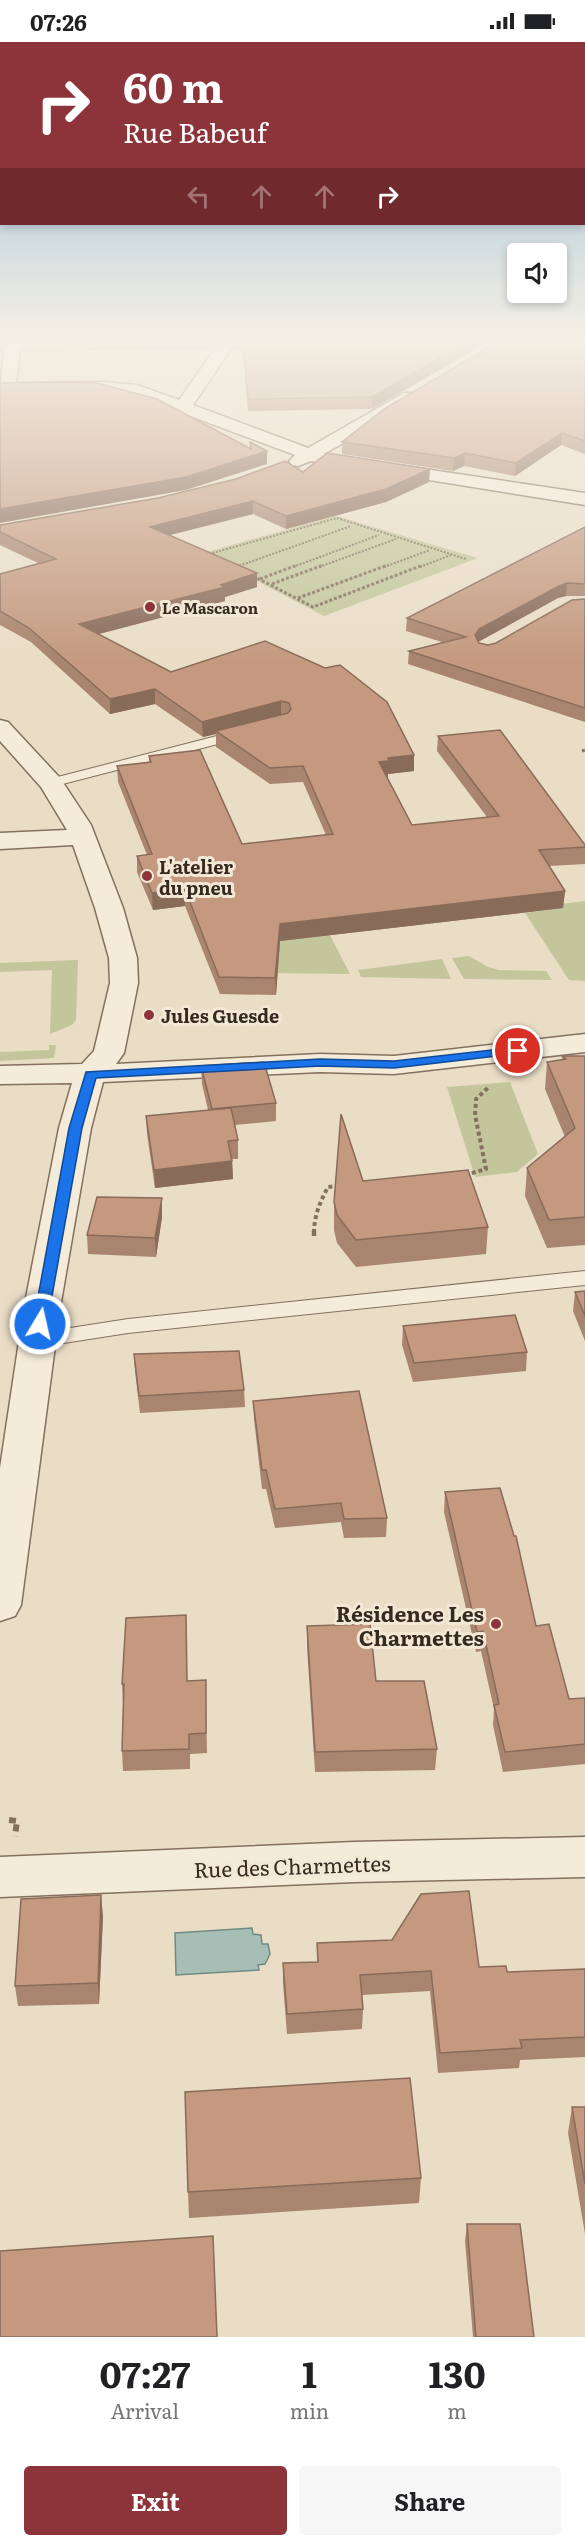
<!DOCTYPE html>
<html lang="en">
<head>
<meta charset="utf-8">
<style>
	body { margin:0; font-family:Literata,serif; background:#f6f6f6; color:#202124; height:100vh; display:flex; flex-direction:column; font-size:22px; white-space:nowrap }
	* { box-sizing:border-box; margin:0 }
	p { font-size:20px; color:#757577 }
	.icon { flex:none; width:33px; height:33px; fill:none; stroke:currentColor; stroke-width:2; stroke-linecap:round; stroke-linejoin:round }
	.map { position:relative; height:2295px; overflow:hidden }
	.drawer { display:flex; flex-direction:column; background:#fff; flex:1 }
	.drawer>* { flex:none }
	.banner { position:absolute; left:0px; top:0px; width:585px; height:183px; box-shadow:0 3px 9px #0003; background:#8c3439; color:#fff; overflow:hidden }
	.fabs { position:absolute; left:507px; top:201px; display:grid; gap:12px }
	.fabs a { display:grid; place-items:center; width:60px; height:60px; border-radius:6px; background:#fff; box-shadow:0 3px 9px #0003; font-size:30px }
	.pin { position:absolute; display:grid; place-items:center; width:51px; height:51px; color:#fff; margin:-26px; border:3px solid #fff; border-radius:50%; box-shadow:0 2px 6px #0007 }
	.me { position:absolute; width:66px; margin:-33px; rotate:9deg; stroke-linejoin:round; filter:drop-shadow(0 0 4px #0008) }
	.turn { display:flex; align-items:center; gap:21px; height:126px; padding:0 24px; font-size:27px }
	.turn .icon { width:78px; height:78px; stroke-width:2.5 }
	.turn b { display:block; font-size:42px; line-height:51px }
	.lanes { display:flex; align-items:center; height:57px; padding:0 24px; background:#0003; justify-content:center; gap:30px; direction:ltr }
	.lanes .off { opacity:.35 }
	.eta { display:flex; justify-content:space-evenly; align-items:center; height:102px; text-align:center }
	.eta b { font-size:36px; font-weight:700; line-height:42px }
	.primary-button { display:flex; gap:12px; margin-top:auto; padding:12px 24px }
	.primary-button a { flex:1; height:69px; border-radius:6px; background:#8c3439; color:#fff; font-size:24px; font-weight:700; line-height:69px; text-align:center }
	.primary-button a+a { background:#f6f6f6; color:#202124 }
	.status { display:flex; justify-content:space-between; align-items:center; height:42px; padding:0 30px; background:#fff; direction:ltr }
	.status svg { height:16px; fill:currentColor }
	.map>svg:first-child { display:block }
	.green { fill:#c3c69b }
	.water { fill:#a7beb6; stroke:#6f8b83; stroke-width:1.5 }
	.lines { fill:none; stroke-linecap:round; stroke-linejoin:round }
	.lane-casing { stroke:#83705e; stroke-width:2 }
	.street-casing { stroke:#83705e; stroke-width:3 }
	.path-far4 { stroke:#83705e; stroke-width:2; stroke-dasharray:2 1.5; stroke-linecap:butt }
	.path-far3 { stroke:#83705e; stroke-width:3; stroke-dasharray:3 2; stroke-linecap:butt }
	.path-far2 { stroke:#83705e; stroke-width:4; stroke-dasharray:4 3; stroke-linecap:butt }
	.path-far1 { stroke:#83705e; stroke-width:4.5; stroke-dasharray:5 4; stroke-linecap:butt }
	.path { stroke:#83705e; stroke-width:6; stroke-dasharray:7 4.5; stroke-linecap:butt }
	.lane { fill:#f5ebd9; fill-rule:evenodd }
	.street { fill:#f5ebd9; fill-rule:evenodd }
	.wall { fill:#a9846e }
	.shaded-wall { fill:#896b5a }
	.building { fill:#c49980; stroke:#896b5a; stroke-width:1.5 }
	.route { fill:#1a73e8; stroke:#114b97; stroke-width:1.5 }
	.poi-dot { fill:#8c3439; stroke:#f2e8d5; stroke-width:2 }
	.labels { text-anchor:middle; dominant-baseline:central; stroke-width:6; stroke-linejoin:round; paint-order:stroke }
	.far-poi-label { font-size:15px; font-weight:bold; fill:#352920; stroke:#f2e8d5; text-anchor:start }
	.poi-label { font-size:18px; font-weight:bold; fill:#352920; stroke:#f2e8d5; text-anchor:start }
	.near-poi-label { font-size:21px; font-weight:bold; fill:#352920; stroke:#f2e8d5; text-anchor:end }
	.near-street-label { font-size:21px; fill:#352920; stroke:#f2e8d5 }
</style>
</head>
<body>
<div class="status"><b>07:26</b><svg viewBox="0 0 49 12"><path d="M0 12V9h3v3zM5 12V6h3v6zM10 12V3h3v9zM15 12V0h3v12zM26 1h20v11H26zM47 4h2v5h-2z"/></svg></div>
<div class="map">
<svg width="585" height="2295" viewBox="0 0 585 2295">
	<rect width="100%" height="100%" fill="#e9ddc6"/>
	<g class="green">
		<path d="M276 456 478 516 324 574 203 511 331 475Z"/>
		<path d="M585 859V939L569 938 525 871 562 866 561 862Z"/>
		<path d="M330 893 350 932 265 931 250 902Z"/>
		<path d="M469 914 488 925 499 928 546 929 552 938 464 937 452 916Z"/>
		<path d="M442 917 451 937 361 935 358 928Z"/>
		<path d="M78 918 76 978 72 983 50 992 52 928 0 930V921Z"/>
		<path d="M49 1003H56L54 1016 0 1019V1010L49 1008Z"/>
		<path d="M510 1040 538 1112 517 1130 475 1135 447 1045Z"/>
	</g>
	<path class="water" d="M252 1886 253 1892 261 1893 262 1902H268L270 1912 265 1922 258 1923 259 1928 176 1933 175 1891Z"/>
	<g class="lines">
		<g class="lane-casing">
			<g id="lane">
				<path d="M240 688 247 692 245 695 51 745 44 741 46 738Z"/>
				<path d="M585 1229V1243L128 1291 38 1305 30 1303 27 1298 30 1293 38 1291 128 1277Z"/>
			</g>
		</g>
		<g class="street-casing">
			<g id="street">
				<path d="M15 298H34L20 309 16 341 103 340 137 343 179 358 221 298H237L193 363 308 406 404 351H416L418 355 416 359 324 412 585 451V463L311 419 298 424 292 423 289 419 295 413 134 353 103 350 0 351 4 307Z"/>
				<path d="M0 678 8 680 60 736 91 783 123 866 137 916 138 941 124 1011 116 1022 320 1012 394 1014 585 992V1010L394 1032 320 1030 103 1040 91 1086 60 1266 21 1563 15 1574 0 1579V1426L24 1266 59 1086 72 1041 0 1042V1024L82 1022 94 1009 110 941 109 916 95 866 73 803 0 807V791L67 788 41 745 0 699Z"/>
				<path d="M585 1795V1835L354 1840 0 1855V1815L354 1800Z"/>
			</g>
		</g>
		<g class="path-far4">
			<path d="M209 512 337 476 466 517"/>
			<path d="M236 525 351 484"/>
			<path d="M293 525 379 493"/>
			<path d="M319 525 396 497"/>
			<path d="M384 525 430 508"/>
			<path d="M420 525 451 513"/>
		</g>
		<g class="path-far3">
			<path d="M236 525 241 523"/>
			<path d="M253 534 313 565 423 523"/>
			<path d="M260 537 297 523"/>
			<path d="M272 542 323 523"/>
			<path d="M298 556 388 523"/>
			<path d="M582 709 585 708"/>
		</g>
		<g class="path-far2">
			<path d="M465 1133 486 1127 475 1073 476 1057 490 1044"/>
			<path d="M314 1191C314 1174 320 1160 328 1145L338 1144"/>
		</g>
		<path class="path-far1" d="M314 1189V1194"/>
		<path class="path" d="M9 1778 17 1779 15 1794"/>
		<use href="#lane" class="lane"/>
		<use href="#street" class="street"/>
	</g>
	<g class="wall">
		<path d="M0 298H12L3 305 1 310H0Z"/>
		<path d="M22 298H219L212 307 23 310Z"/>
		<path d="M233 298H491L372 367 248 369 244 320 241 307H233Z"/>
		<path d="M585 298V412L561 403 515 434 464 424 453 429 342 412V400Z"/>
		<path d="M303 430 429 440 386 460 286 487 253 472 170 493 257 531V545L225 555V559L98 592 171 630 265 599 414 713V729L388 732V735H387L412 783 487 775 437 709 438 694 585 803V822L549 824 565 849 563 866 280 899 276 953 220 952 185 864 153 868 137 830V814L147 813 118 740 117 724 149 721V714L242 802 326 793 303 740 270 742 216 705V692L203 695 155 662 110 672 31 600 0 583V532L38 521 0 503V483L158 456Z"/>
		<path d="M585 485V554H566L558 556 478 600 479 601 488 603 496 601 585 557V680L408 622 409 609 442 600 406 589 407 576Z"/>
		<path d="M562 1014H585V1203L547 1206 525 1154 527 1126 565 1095 545 1047 547 1020 562 1018Z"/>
		<path d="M201 1024 276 1061V1079L235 1083 238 1098V1117H232L233 1137 155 1146 147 1092 146 1074 208 1068 202 1042Z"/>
		<path d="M363 1139 488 1185 486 1212 356 1225 337 1201 334 1188V1160Z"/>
		<path d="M162 1175 156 1215 88 1212 87 1193Z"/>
		<path d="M585 1249V1299L573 1269 575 1250Z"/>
		<path d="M403 1284 527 1310 526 1329 413 1340 402 1303Z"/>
		<path d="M134 1312 244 1348 245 1365 140 1371 135 1329Z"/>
		<path d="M253 1359 387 1476 386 1495 344 1496 341 1480 275 1486 266 1447H262L254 1377Z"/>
		<path d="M445 1450 536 1584 569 1657 585 1656V1722L503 1730 493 1683 494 1667 481 1609 476 1610 444 1470Z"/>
		<path d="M186 1573 187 1639 206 1658 207 1711 190 1712V1727L123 1729 122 1709 123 1662 122 1642Z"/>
		<path d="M307 1584 376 1639 437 1707 435 1728 315 1730 307 1605Z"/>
		<path d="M103 1874 99 1962 18 1964 15 1944Z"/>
		<path d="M317 1901 479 1925 507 1930 585 1927V2015L520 2018 519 2026 438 2031 430 1949 362 1953 363 1967 362 1987 287 1992 283 1941V1921L317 1920Z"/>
		<path d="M572 2065H585V2192L568 2091Z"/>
		<path d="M421 2136 419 2161 189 2176 188 2150Z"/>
		<path d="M467 2182 534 2295H473L465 2199Z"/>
	</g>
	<g class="shaded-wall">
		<path d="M1 298H12L3 305 1 310Z"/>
		<path d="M211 298H219L212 307Z"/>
		<path d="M471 298H491L372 367V355Z"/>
		<path d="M562 391 561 403 515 434 516 421Z"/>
		<path d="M267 409V422L186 448 0 481V467Z"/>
		<path d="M465 411 464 424 453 429 454 416Z"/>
		<path d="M430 427 429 440 386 460 286 487V474Z"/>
		<path d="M253 459V472L150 498V485Z"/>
		<path d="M257 531V545L225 555V559L80 597 79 582 221 543Z"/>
		<path d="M567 541 566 554 558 556 478 600 475 593 479 587 559 544Z"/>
		<path d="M155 647V662L110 672V657Z"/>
		<path d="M281 659V675L216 689V692L203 695 202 680Z"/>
		<path d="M414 713V729L388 732V735L379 736V720L388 716Z"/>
		<path d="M185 847V864L153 868 152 851Z"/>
		<path d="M565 849 563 866 280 899 276 953 275 936 280 882Z"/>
		<path d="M232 1119 233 1137 155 1146 154 1128Z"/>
		<path d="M162 1156V1175L156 1215 155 1196Z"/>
		<path d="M101 1853 103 1874 99 1962 98 1941Z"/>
	</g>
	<g class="building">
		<path d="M241 298H471L372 355 248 357 244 309Z"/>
		<path d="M501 298H585V399L562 391 516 421 465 411 454 416 342 400 384 367Z"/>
		<path d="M93 340 157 357 251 407 250 400 267 409 186 435 0 467V341Z"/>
		<path d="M327 411 430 427 386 447 286 474 253 459 150 485 257 531 221 543 225 545 79 582 171 630 265 599 325 626 340 623 387 660 414 713 388 716 389 719 379 720 412 783 499 774 438 694 500 688 585 803V805L539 808 565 849 280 882 275 936 219 935 185 847 152 851 137 814 152 812 117 724 151 720 149 714 200 708 242 802 333 792 303 724 270 726 216 689 288 671 291 667 289 661 281 659 202 680 155 647 110 657 29 586 0 569V532L56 517 0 490V483L158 456 236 437 285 419 303 430Z"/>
		<path d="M585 485V542L567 541 559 544 479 587 475 593 479 601 488 603 496 601 572 558 585 557V666L409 609 466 595 407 576Z"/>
		<path d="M562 1014H585V1175L549 1178 527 1126 575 1086 547 1020 566 1017Z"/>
		<path d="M264 1020 276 1061 212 1067 201 1024Z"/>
		<path d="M231 1066 238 1098 228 1099 232 1119 154 1128 146 1074Z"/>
		<path d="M341 1072 363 1139 468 1128 488 1185 356 1198 337 1173 334 1160Z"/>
		<path d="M97 1155 162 1156 155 1196 87 1193Z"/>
		<path d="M585 1249V1274L575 1250Z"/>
		<path d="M515 1273 527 1310 414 1321 403 1284Z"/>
		<path d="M239 1309 244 1348 139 1354 134 1312Z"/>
		<path d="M359 1349 387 1476 344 1477 341 1461 275 1467 266 1428H262L253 1359Z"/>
		<path d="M500 1446 514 1494H516L536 1584 549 1582 569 1657 585 1656V1702L505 1710 494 1663 499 1662 483 1589 477 1590 445 1450Z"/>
		<path d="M186 1573 187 1639 206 1638V1691L189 1692V1707L122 1709 124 1642H122L126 1576Z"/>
		<path d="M370 1582 376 1639H424L437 1707 315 1710 307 1584Z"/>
		<path d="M469 1849 479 1925 506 1924 507 1930 585 1927V1995L520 1998 522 2006 440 2011 431 1929 360 1933 363 1967 287 1972 283 1921 318 1920 317 1901 392 1898 421 1852Z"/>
		<path d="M101 1853 98 1941 15 1944 21 1857Z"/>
		<path d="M410 2036 421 2136 188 2150 185 2050Z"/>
		<path d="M572 2065H585V2142Z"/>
		<path d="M467 2182H520L534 2295H476Z"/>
		<path d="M213 2194 217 2295H0V2209Z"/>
	</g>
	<linearGradient id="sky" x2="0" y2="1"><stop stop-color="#8eb8d4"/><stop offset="0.48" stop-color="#f5f0e5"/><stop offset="1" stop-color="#f5f0e5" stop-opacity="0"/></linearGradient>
	<rect width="585" height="620" fill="url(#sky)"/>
	<path class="route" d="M518 1005 524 1009 522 1011 394 1026 320 1024 96 1036 82 1086 47 1282 40 1287 33 1282 69 1086 86 1030 320 1017 394 1019Z"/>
	<g class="poi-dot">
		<circle cx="150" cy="565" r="6"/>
		<circle cx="147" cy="834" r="6"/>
		<circle cx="149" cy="973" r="6"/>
		<circle cx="496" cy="1582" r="6"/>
	</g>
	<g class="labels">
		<g class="far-poi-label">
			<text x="162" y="565">Le Mascaron</text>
		</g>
		<g class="poi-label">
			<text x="159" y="824">L'atelier<tspan x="159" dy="21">du pneu</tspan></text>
			<text x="161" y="973">Jules Guesde</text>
		</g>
		<g class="near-poi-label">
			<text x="484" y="1570">Résidence Les<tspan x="484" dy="24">Charmettes</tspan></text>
		</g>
		<g class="near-street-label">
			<text transform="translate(292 1823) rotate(-2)">Rue des Charmettes</text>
		</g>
	</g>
</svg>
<div class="fabs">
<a><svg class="icon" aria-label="sound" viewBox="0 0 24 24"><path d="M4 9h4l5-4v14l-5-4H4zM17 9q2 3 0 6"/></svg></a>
</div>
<div class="pin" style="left:518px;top:1009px;background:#d93025"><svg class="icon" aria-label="arrive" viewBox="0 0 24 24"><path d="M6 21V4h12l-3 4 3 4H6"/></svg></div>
<svg class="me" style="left:40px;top:1282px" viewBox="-20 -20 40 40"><circle r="17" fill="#1a73e8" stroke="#fff" stroke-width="3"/><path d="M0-11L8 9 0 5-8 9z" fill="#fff"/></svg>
<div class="banner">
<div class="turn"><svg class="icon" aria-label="right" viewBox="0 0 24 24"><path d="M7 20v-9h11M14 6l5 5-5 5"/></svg><div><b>60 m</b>Rue Babeuf</div></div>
<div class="lanes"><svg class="icon off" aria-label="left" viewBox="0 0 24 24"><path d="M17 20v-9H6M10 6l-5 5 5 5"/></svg><svg class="icon off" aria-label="ahead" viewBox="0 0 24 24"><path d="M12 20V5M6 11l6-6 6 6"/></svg><svg class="icon off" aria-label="ahead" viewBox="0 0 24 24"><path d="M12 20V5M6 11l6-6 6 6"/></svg><svg class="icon" aria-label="right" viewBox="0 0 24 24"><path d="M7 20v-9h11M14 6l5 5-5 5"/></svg></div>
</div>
</div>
<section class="drawer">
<div class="eta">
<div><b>07:27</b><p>Arrival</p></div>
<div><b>1</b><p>min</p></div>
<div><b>130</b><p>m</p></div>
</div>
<div class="primary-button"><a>Exit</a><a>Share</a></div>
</section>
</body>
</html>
